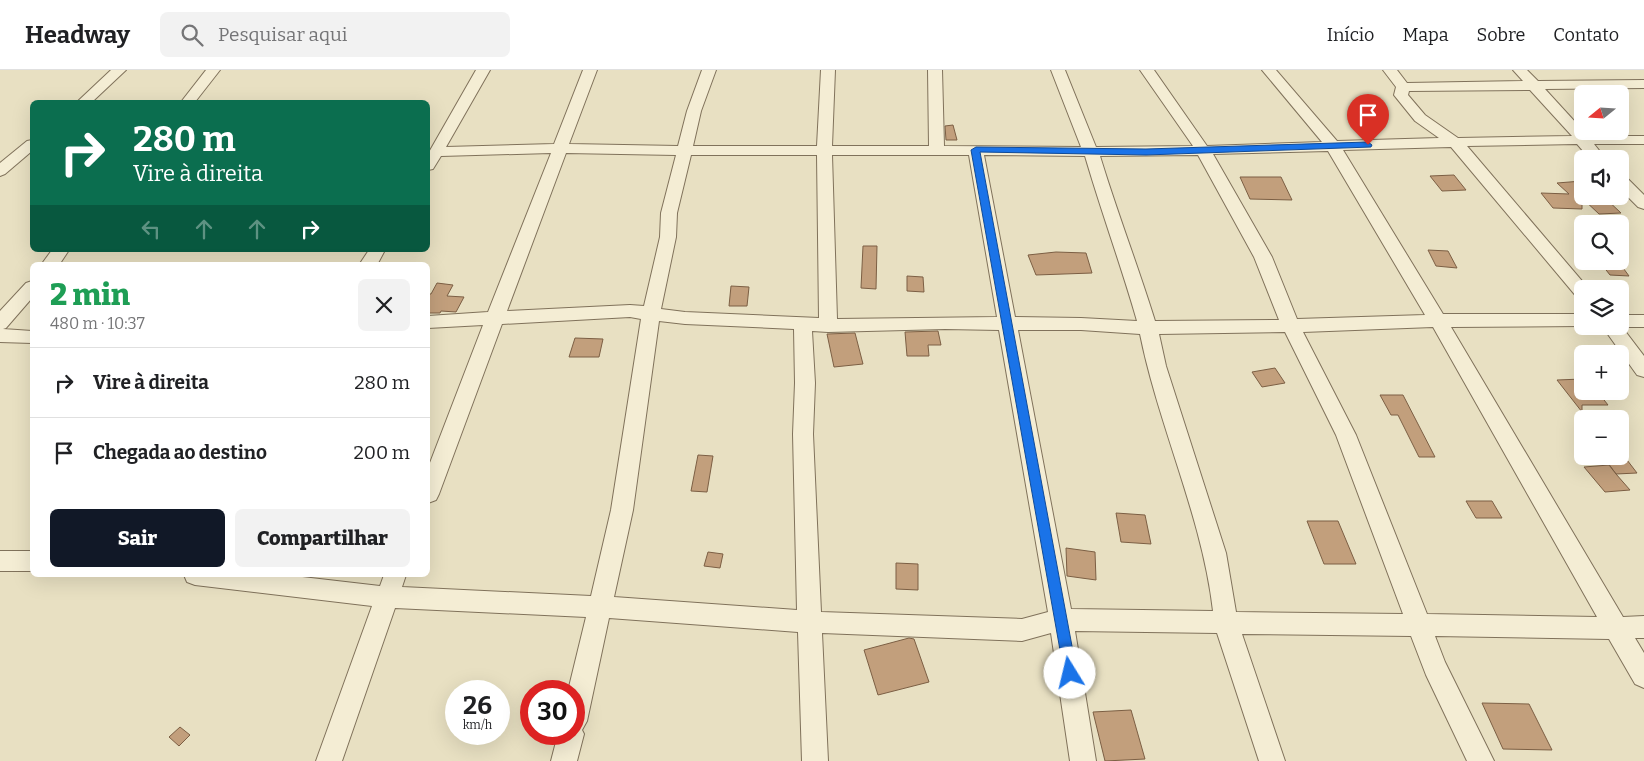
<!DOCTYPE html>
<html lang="pt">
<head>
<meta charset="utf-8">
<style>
	body { margin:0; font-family:Bitter,serif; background:#f2f2f2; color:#202124; height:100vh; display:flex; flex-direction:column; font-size:19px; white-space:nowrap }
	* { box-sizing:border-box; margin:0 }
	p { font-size:16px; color:#757577 }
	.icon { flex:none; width:28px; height:28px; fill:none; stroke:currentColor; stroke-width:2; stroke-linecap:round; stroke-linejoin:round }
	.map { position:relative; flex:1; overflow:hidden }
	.side { position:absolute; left:30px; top:192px; width:400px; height:315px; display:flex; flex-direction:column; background:#fff; border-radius:8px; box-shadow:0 5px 20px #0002 }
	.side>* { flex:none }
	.top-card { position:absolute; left:30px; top:30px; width:400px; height:152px; border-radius:8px; box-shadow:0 5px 20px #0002; background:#0b6e4f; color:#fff; overflow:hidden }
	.needle { width:32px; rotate:252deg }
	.fabs { position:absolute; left:1574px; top:15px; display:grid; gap:10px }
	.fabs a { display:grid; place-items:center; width:55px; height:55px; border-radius:8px; background:#fff; box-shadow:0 5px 20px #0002; font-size:25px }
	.speed { position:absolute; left:445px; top:610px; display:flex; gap:10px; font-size:25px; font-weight:700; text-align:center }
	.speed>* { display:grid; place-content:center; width:65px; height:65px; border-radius:50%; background:#fff; box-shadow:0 5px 20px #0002; line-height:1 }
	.speed small { font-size:12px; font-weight:400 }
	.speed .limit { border:8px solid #d22; background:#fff; color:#111 }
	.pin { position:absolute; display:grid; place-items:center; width:42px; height:42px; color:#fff; margin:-51px -21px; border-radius:50% 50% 50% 0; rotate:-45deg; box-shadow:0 0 5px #0007 }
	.pin .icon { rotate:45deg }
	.me { position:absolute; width:55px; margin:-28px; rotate:351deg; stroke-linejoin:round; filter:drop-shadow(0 0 4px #0008) }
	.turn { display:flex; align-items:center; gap:18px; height:105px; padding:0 20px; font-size:22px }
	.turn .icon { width:65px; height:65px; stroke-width:2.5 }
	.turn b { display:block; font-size:35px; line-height:42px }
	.lanes { display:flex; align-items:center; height:48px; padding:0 20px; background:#0003; justify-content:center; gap:25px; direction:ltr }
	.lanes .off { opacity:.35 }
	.round { display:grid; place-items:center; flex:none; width:52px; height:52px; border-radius:8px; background:#f2f2f2 }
	.headline { display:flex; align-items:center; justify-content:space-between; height:85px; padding:0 20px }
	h1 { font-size:30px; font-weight:800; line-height:38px; color:#1e9e55 }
	.cta { display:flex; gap:10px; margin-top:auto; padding:10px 20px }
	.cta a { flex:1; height:58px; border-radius:8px; background:#111827; color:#fff; font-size:20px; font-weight:800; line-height:58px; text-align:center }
	.cta a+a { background:#f2f2f2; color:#202124 }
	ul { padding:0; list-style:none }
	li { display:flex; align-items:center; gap:15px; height:70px; padding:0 20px; border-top:1px solid #e0e0e0 }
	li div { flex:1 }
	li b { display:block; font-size:19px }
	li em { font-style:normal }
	header { display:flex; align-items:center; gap:30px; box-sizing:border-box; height:70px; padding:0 25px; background:#fff; border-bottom:1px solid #e0e0e0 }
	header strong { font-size:24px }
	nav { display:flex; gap:28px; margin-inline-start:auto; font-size:18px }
	.search { width:350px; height:45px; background:#f2f2f2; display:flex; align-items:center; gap:12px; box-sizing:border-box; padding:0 18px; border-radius:8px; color:#757577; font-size:19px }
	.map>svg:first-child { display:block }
	.building { fill:#c29f7c; stroke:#7c5f44 }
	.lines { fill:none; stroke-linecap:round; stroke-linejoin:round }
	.street-casing { stroke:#80725b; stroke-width:2 }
	.street { fill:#f4edd4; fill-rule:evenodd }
	.route { fill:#1a73e8; stroke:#114b97 }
</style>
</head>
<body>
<header>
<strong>Headway</strong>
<div class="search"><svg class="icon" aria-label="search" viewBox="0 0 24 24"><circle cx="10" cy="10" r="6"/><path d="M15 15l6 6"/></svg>Pesquisar aqui</div>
<nav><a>Início</a><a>Mapa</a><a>Sobre</a><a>Contato</a></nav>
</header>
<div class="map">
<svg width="1644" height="691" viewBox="0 0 1644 691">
	<rect width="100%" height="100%" fill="#e8e0c2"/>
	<g class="building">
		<path d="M953 55 957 70H946L945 56Z"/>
		<path d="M1454 105 1466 120 1442 121 1430 106Z"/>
		<path d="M1240 107H1281L1292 130 1250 129Z"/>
		<path d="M1582 111V126H1603L1621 143 1599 144 1582 128V139L1553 138 1541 123 1569 124 1557 113Z"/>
		<path d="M863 176H877L876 219 861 218Z"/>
		<path d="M1428 180 1448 181 1457 198 1436 196Z"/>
		<path d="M1056 182 1086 183 1092 203 1036 205 1028 185Z"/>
		<path d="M1599 191H1618L1629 206 1610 205Z"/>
		<path d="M907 206 923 207 924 222 907 221Z"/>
		<path d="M437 213 453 215 447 226 464 227 456 242 441 241 440 243H428V224H431Z"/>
		<path d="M731 216 749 217 747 236H729Z"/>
		<path d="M938 261 941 275H928L929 286H907L905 262Z"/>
		<path d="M855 263 863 294 834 297 827 264Z"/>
		<path d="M575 268 603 269 599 287H569Z"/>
		<path d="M1275 298 1285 313 1262 317 1252 302Z"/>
		<path d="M1582 309V321H1597L1608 335H1582V342L1557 310Z"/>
		<path d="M1380 325H1403L1435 387H1419L1398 345H1391Z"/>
		<path d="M698 385 713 386 707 422 691 421Z"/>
		<path d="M1603 386H1624L1637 403 1616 404Z"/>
		<path d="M1609 395 1616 404 1630 420 1605 422 1584 397Z"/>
		<path d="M1466 431H1492L1502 448H1476Z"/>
		<path d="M1116 443 1145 445 1151 474 1121 472Z"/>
		<path d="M1307 451H1338L1356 494H1324Z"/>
		<path d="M1066 478 1095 482 1096 510 1067 506Z"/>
		<path d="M708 482 723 484 720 498 704 496Z"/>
		<path d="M896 493 918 494V520L896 519Z"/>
		<path d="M909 568 914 569 929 612 878 625 864 580Z"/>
		<path d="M1482 633 1529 634 1552 680 1503 679Z"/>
		<path d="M1131 640 1145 689 1105 691 1093 642Z"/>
		<path d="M180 657 190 665 179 676 169 667Z"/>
	</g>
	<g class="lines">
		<g class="street-casing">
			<g id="street">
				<path d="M111 0H126L92 32H77Z"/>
				<path d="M206 0H220L195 32H181Z"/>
				<path d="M476 0H490L446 77 554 74 583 0H597L569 74 678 76 687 41 702 0H716L701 41 693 76H817L821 0H835L832 76H929L928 0H942L944 76 1081 77 1051 0H1065L1096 77 1193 76 1140 0H1154L1207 76 1322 72 1262 0H1276L1337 71 1439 68 1415 51 1394 25 1396 17 1383 0H1397L1407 13 1523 11 1513 0H1527L1538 11 1644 10V18L1545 19 1588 66H1644V74H1594L1606 89H1590L1577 74 1467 76 1588 218 1582 219V228L1576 226 1451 77 1343 80 1443 244H1582V256L1451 257 1623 547 1644 546V568H1635L1644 583V618L1635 614 1609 569 1435 566 1445 592 1494 691H1467L1426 605 1411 566 1242 564 1285 691H1259L1217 563 1075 561 1096 691H1070L1051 563 1022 571 822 563 828 691H802L798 562 609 548 587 651 582 660 584 664 577 691H551L558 664H574V621H568L586 547 395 538 342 691H316L372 536 195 515 187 512 184 505H285L380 516 384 505H406L402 517 591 526 611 440 641 249 630 247 502 254 439 424 436 430 428 433V398L483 255 428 258V246L488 242 551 83 441 86 433 99 428 100V84ZM1530 20 1572 66 1458 68 1425 45 1408 25 1409 21ZM1328 81 1425 245 1297 249 1272 187 1213 84ZM566 83 676 85 661 143 660 167 644 236 630 235 507 241ZM691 85H817L819 248 685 242 661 239 676 167 677 143ZM832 85H969L997 247 837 249ZM984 85 1085 86C1101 141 1121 195 1137 251L1081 248 1015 247ZM1198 85 1254 187 1279 250 1155 251C1138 196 1117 142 1100 86ZM659 251 685 254 794 259 795 313 793 364 797 540 614 527 633 440ZM1433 257 1597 547 1427 544 1356 365 1303 262ZM945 259 999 260 1048 542 1022 549 821 542 813 364 815 313 812 261 828 262ZM1018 260H1081L1140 264C1159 358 1202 446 1213 541L1071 539ZM1285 262 1336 365 1403 544 1236 542 1226 483 1166 296 1159 264Z"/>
				<path d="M32 70V81L5 104 0 106V93L27 71Z"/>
				<path d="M1620 105 1626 107 1644 125V139L1638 137 1620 119Z"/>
				<path d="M52 180H69L59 195H41Z"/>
				<path d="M369 180H385L377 195H359Z"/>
				<path d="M32 211V228L6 258 3 259 32 261V273L0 272V241L26 213Z"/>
				<path d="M1620 245H1644V257H1622L1644 286V307L1637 305 1602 256H1620Z"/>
				<rect x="0" y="481" width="32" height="20"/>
			</g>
		</g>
		<use href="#street" class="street"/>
	</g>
	<path class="route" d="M1368 72 1372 75 1371 77 1146 85 980 82 1077 603 1074 608 1070 610 1065 608 971 80 976 77 1146 79Z"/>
</svg>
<div class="fabs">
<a><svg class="needle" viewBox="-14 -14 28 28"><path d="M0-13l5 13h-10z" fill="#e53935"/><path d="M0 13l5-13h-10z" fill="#757577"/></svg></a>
<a><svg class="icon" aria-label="sound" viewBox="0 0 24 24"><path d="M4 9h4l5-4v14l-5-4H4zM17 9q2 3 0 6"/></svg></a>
<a><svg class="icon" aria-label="search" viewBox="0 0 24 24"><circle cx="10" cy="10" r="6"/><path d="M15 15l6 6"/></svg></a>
<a><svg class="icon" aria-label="layers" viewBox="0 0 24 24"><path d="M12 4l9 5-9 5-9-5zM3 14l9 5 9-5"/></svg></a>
<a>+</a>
<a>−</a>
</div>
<div class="speed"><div>26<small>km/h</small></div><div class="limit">30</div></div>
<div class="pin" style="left:1368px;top:75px;background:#d93025"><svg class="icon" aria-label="arrive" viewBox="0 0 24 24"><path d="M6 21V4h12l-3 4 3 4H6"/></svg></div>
<svg class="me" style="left:1070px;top:603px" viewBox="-20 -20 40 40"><circle r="19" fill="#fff"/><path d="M0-13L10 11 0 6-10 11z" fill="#1a73e8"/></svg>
<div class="top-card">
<div class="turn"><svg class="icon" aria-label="right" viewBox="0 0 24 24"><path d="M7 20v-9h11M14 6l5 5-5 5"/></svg><div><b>280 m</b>Vire à direita</div></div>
<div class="lanes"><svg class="icon off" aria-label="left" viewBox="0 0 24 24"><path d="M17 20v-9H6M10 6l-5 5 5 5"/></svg><svg class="icon off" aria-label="ahead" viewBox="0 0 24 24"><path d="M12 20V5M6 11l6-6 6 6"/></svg><svg class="icon off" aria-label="ahead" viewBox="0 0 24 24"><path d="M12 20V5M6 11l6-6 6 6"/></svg><svg class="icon" aria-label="right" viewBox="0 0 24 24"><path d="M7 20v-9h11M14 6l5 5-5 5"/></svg></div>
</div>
<section class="side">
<div class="headline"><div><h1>2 min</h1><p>480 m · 10:37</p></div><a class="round"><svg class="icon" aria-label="close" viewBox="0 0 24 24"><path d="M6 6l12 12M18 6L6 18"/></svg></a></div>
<ul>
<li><svg class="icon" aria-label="right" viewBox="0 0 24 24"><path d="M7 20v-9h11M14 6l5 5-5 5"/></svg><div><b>Vire à direita</b></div><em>280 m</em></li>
<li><svg class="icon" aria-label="arrive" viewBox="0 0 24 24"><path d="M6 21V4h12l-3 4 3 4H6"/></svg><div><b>Chegada ao destino</b></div><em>200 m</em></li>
</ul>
<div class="cta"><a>Sair</a><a>Compartilhar</a></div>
</section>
</div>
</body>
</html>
